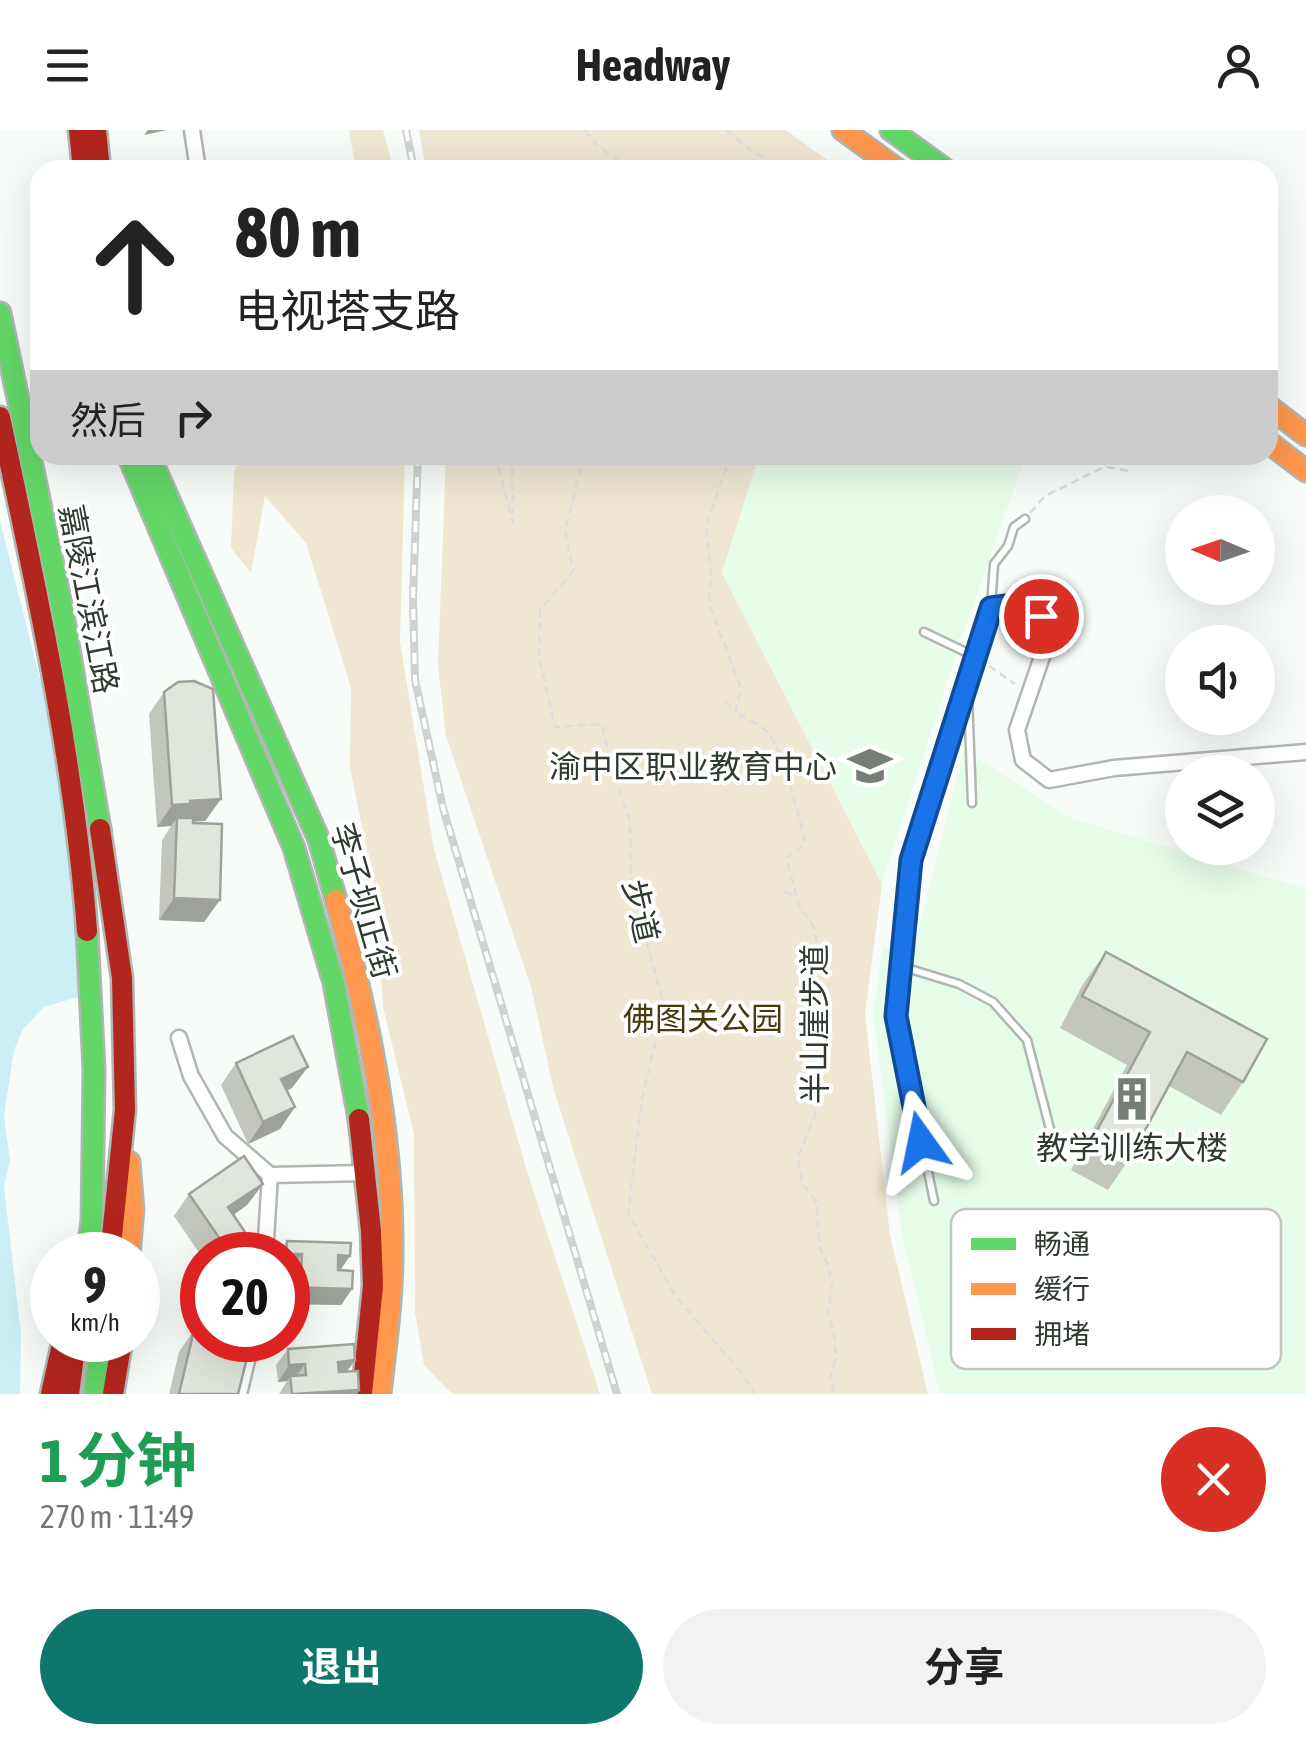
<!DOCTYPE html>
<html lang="zh">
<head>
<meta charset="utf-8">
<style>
	body { margin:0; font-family:"Asap Condensed","Noto Sans SC",sans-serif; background:#f2f2f2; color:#222; height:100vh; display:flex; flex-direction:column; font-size:38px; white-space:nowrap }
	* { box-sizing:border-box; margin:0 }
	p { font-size:32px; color:#767676 }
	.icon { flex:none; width:55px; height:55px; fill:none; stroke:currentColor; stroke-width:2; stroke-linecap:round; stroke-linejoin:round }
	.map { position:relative; height:1264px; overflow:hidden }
	.panel { display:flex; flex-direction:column; background:#fff; flex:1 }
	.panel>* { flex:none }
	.hud { position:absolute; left:30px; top:30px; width:1248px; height:305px; border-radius:30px; box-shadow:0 10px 40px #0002; background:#fff; color:#222; overflow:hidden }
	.needle { width:65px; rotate:272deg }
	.tools { position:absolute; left:1165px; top:365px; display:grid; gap:20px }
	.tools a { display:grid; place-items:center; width:110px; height:110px; border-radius:50%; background:#fff; box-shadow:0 10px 40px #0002; font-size:50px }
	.speed { position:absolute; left:30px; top:1102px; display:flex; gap:20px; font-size:50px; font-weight:700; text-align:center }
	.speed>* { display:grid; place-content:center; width:130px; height:130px; border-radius:50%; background:#fff; box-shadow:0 10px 40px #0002; line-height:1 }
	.speed small { font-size:25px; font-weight:400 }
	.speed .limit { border:15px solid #d22; background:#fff; color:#111 }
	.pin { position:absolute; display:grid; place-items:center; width:85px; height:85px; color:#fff; margin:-42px; border:5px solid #fff; border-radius:50%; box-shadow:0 2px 10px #0007 }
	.me { position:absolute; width:110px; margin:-55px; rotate:348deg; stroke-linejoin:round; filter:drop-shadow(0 0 8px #0008) }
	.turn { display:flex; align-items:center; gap:35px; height:210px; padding:0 40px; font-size:45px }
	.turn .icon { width:130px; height:130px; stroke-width:2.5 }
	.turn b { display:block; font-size:70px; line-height:85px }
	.then { display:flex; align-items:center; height:95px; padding:0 40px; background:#0003; gap:20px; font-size:38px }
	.round { display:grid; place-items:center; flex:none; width:105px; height:105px; border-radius:52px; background:#f2f2f2 }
	.headline { display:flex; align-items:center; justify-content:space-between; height:170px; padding:0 40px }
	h1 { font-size:60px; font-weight:700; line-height:75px; color:#1e9e55 }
	.cta { display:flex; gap:20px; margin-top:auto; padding:20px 40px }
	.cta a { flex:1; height:115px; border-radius:60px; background:#0f766e; color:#fff; font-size:40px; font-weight:700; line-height:115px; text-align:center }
	.cta a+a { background:#f2f2f2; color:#222 }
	header { display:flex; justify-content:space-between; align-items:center; height:130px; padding:0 40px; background:#fff; font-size:45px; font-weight:700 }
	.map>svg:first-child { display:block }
	.built { fill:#e6fdea }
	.green { fill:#efe7d2 }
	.water { fill:#cceef5 }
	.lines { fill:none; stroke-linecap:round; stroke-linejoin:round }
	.lane-casing { stroke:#b0b7b1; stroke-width:11 }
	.street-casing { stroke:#b0b7b1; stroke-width:19 }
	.fast-casing { stroke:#b0b7b1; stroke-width:25 }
	.slow-casing { stroke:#b0b7b1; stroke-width:25 }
	.jam-casing { stroke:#b0b7b1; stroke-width:25 }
	.path { stroke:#dcdedd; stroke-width:2.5; stroke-dasharray:8 5; stroke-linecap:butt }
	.lane { stroke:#fefffe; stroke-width:6 }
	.street { stroke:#fefffe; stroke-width:14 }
	.fast { stroke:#63d668; stroke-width:20 }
	.slow { stroke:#ff974d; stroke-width:20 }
	.jam { stroke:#b3261e; stroke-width:20 }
	.rail-casing { stroke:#d0d2d1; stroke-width:8 }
	.rail { stroke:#fff; stroke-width:4; stroke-dasharray:11; stroke-linecap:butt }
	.wall { fill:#c2c6bd }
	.shaded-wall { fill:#9ea19a }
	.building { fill:#e1e6dc; stroke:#9ea19a; stroke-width:2.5 }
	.route-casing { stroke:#114b97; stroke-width:25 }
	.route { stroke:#1a73e8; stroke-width:18 }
	.labels { text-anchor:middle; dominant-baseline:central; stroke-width:8; stroke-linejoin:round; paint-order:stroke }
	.street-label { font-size:32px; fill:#2f3b31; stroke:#fff }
	.poi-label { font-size:32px; fill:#2f3b31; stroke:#fff; text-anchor:end }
	.park-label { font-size:32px; fill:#4b380b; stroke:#fff }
	.key { fill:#fff; stroke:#c1c4c1; stroke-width:2.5 }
	.key-label { font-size:28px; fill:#2f3b31 }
</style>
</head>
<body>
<header><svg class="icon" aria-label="menu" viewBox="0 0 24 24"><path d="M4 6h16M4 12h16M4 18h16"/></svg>Headway<svg class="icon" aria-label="person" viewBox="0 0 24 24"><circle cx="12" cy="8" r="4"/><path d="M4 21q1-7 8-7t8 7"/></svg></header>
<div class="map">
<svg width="1306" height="1264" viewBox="0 0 1306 1264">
	<rect width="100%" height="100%" fill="#f8fcf9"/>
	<g class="built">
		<path d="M759 325H1026L958 518 882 754 722 443Z"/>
		<path d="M964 620 1071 688 1306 759V1264H940L901 1099 873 883 883 817 913 824Z"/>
	</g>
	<g class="green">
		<path d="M349 0H383L394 40H356Z"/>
		<path d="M419 0H786L841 40H426Z"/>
		<path d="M241 325H405L400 512 434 719 526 1038 600 1264H452L424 1235 415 1183 414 1004 383 877 376 765 350 638 351 558 306 413 265 366 251 443 231 418 234 342Z"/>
		<path d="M446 325H759L722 443 882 754 865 884 890 1105 928 1264H652L554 961 531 857 446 606 438 535Z"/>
	</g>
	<path class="water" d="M0 391 42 557 98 852 78 867 44 877 23 899 14 920 4 986 10 1030 4 1057 21 1204 20 1264H0Z"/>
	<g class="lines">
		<g class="lane-casing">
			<g id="lane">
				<path d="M991 476 994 434 1008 416 1014 397 1025 389"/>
				<path d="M924 502 974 526"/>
				<path d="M968 564 972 673"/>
				<path d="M934 1071 896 886 900 836 959 854 993 872 1027 910 1057 1026"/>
			</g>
		</g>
		<g class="street-casing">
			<g id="street">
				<path d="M192 0 198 40"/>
				<path d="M900 836 911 731 991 478 1020 473 1041 486 1046 515 1017 600 1023 630 1049 650 1114 638 1306 622"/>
				<path d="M179 908 191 946 225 1006 270 1045 366 1043"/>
				<path d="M265 1125 270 1045"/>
				<path d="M239 1264 252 1210"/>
			</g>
		</g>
		<g class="fast-casing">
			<g id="fast">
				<path d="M891 0 946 40"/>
				<path d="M0 183 62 478 100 699"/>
				<path d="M128 325 294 718 334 853 359 989"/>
				<path d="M149 325 319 710 336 770"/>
				<path d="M87 1125 92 1091 94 939 87 801"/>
				<path d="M94 1264 101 1210"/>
			</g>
		</g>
		<g class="slow-casing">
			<g id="slow">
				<path d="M843 0 898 40"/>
				<path d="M1268 276 1306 305"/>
				<path d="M1268 312 1306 341"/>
				<path d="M336 770C371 893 398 1028 391 1157 389 1193 384 1228 380 1264"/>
				<path d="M129 1032 133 1080 129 1125"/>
			</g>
		</g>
		<g class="jam-casing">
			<g id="jam">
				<path d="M79 0 83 40"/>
				<path d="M96 0 100 40"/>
				<path d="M0 287C36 457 74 627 87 801"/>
				<path d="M100 699 122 848 125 980 110 1125"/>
				<path d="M359 989 371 1101 373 1156 362 1264"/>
				<path d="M51 1264 63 1210"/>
				<path d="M69 1264 76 1210"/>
				<path d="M113 1264 122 1210"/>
			</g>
		</g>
		<g class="path">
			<path d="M585 0 596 14 631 40"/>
			<path d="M726 0 753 22 788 40"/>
			<path d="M495 325 513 393 512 325"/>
			<path d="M577 325 580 341 565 400 573 441 540 480 539 528 555 597 602 594 612 640 630 692 631 756 664 875 642 969 628 1083 676 1167 741 1242 755 1264"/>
			<path d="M731 325 706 396 711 447 709 474 741 558 735 583C745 588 756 593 764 599 783 613 798 687 806 713L786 728 799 775 813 796 819 821 808 869 816 892 818 916 811 939 817 960 815 985 798 1027 802 1053 817 1073 819 1116 829 1137 832 1159 828 1182 834 1204 836 1227 830 1249 835 1264"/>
			<path d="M1107 337 1129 341"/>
			<path d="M1030 383 1045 366 1106 336 1099 325"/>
			<path d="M989 536 1015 554"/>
			<path d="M726 572 734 582"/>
			<path d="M785 762 795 766"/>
		</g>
		<use href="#lane" class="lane"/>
		<use href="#street" class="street"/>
		<use href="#fast" class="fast"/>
		<use href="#slow" class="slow"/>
		<use href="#jam" class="jam"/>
		<g class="rail-casing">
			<g id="rail">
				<path d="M406 0 414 40"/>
				<path d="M418 325 413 468 415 550 443 678 617 1264"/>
			</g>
		</g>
		<use href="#rail" class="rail"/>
	</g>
	<g class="wall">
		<path d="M164 562 221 669 205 691H193L204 792 159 790 162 710 171 696 157 697 149 584Z"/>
		<path d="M1106 822 1243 952 1221 985 1169 956 1130 1028 1108 1060 1071 1040 1127 935 1060 898 1083 854Z"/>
		<path d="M236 933 292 958 287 961 295 977 280 999 248 1014 221 955Z"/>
		<path d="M263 1054 247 1075 234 1085 247 1105 233 1125H202V1127L174 1086 189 1064Z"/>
		<path d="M287 1111 350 1126 340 1140 352 1159 341 1175 288 1174V1125H277Z"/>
		<path d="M194 1200 212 1214 238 1264H169L179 1222Z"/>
		<path d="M288 1219 347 1242 359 1260 357 1264H279L287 1251 278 1252 276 1235Z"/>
	</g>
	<g class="shaded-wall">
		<path d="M148 0H167L144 5Z"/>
		<path d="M221 669 205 691 177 693V688L171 696 157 697 172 675 190 671Z"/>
		<path d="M174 768 220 770 204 792 159 790Z"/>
		<path d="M308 937 292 958 266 971 281 949Z"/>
		<path d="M295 977 280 999 248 1014 263 992Z"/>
		<path d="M263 1054 247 1075 213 1099 228 1077Z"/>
		<path d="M247 1105 233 1125H223L227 1119Z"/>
		<path d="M286 1124H302L290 1141 288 1140Z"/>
		<path d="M338 1125 350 1126 339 1142Z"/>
		<path d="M288 1157 352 1159 341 1175 288 1174Z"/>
		<path d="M355 1230 343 1247 327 1248 338 1232Z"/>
		<path d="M305 1234 293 1251 290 1246 287 1251 278 1252 289 1235Z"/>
		<path d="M359 1260 357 1264H313Z"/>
	</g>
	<g class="building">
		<path d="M194 551 213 559 221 669 190 671V674L172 675 164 562 178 552Z"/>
		<path d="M177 688H193V693L222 694 220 770 174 768Z"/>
		<path d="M1106 822 1267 909 1243 952 1187 922 1130 1028 1093 1008 1150 902 1082 866Z"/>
		<path d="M293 906 308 937 281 949 295 977 263 992 236 933Z"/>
		<path d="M244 1026 263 1054 228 1077 247 1105 227 1119 189 1064Z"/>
		<path d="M287 1111 351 1113 350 1126 338 1125V1140L353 1141 352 1159 288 1157 289 1139H301L302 1124H286Z"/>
		<path d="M194 1200 202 1202V1210H213L212 1214 249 1220 238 1264H179Z"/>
		<path d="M354 1214 355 1230 338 1232 339 1242 358 1241 359 1260 292 1264 290 1246 306 1245 305 1234 289 1235 288 1219Z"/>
	</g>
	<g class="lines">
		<g class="route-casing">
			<path id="route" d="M921 1012 896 886 911 730 991 478 1020 474 1041 486"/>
		</g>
		<use href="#route" class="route"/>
	</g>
	<defs>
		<g id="school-bare" transform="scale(3.45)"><path d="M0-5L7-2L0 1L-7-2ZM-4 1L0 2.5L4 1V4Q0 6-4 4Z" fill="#757f77" stroke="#fff" stroke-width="2.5" paint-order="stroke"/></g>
		<g id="building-bare" transform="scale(3.45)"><path d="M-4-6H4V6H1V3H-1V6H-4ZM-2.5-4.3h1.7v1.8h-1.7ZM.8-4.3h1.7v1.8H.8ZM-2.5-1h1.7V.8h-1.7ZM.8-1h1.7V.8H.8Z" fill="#757f77" stroke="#fff" stroke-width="2.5" paint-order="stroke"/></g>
	</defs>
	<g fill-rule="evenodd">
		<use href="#school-bare" x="870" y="636"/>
		<use href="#building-bare" x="1132" y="969"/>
	</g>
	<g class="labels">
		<g class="street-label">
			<text transform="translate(89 469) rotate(79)">嘉陵江滨江路</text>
			<text transform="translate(364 771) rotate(74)">李子坝正街</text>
			<text transform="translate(641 781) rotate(77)">步道</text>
			<text transform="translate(814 894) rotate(-90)">半山崖步道</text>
		</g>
		<g class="poi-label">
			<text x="837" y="636">渝中区职业教育中心</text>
			<text x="1132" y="1017" text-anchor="middle">教学训练大楼</text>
		</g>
		<g class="park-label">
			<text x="703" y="888">佛图关公园</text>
		</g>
	</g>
	<rect x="951" y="1079" width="330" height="160" rx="15" class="key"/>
	<rect x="971" y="1108" width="45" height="12" fill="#63d668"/>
	<rect x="971" y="1153" width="45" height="12" fill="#ff974d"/>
	<rect x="971" y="1198" width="45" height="12" fill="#b3261e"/>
	<g class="key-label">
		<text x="1034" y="1124">畅通</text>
		<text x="1034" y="1169">缓行</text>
		<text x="1034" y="1214">拥堵</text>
	</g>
</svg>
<div class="tools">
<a><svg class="needle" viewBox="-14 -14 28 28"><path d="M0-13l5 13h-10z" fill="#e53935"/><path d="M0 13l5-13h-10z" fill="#767676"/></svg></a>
<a><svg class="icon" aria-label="sound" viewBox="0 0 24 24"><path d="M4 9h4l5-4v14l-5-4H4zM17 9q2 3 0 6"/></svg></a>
<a><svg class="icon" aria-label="layers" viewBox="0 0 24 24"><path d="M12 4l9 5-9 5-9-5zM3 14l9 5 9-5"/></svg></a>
</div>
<div class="speed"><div>9<small>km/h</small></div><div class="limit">20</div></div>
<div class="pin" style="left:1041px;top:486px;background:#d93025"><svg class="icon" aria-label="arrive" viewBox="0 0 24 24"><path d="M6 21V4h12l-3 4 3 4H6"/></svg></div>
<svg class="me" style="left:921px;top:1012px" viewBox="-20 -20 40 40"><path d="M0-17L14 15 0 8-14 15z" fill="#1a73e8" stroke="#fff" stroke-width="4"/></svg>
<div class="hud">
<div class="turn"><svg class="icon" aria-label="ahead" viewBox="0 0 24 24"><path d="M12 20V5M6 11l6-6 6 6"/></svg><div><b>80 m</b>电视塔支路</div></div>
<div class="then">然后<svg class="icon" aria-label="right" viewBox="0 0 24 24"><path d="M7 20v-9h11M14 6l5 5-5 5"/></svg></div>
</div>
</div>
<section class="panel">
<div class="headline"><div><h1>1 分钟</h1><p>270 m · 11:49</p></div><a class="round" style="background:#d93025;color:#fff"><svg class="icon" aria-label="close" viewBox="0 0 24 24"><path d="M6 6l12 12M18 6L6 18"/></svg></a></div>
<div class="cta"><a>退出</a><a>分享</a></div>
</section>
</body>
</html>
